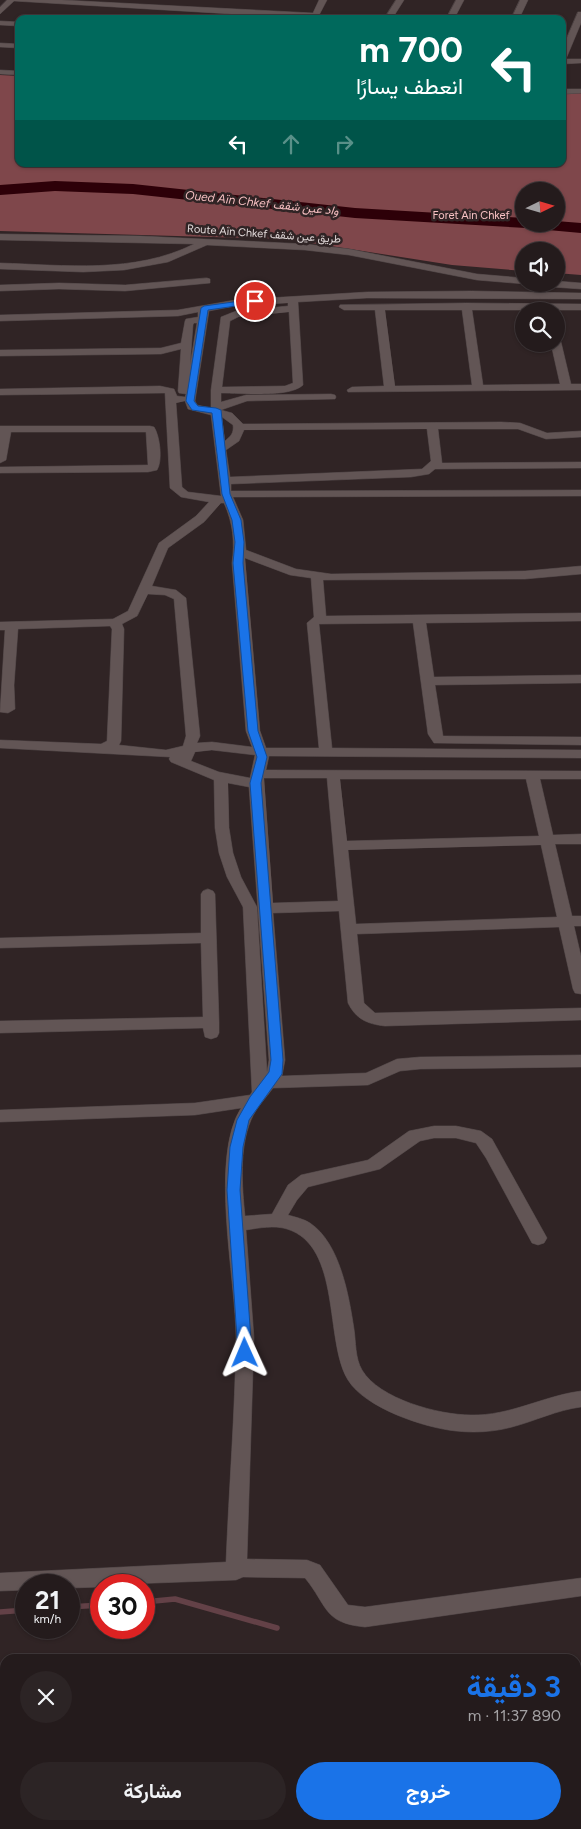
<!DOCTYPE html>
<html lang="ar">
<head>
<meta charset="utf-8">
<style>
	body { margin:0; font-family:Figtree,Vazirmatn,sans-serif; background:#2c2425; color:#f1f3f6; direction:rtl; height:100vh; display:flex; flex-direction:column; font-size:19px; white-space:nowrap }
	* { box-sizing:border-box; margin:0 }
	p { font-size:16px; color:#a3a1a3 }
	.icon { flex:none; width:28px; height:28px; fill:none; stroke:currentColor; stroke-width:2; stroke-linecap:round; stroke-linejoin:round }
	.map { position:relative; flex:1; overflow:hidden; direction:ltr }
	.side { position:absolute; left:0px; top:1654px; width:581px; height:176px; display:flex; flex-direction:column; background:#241b1c; border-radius:15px 15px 0 0; box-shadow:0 1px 4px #0004,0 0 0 1px #41393b; direction:rtl }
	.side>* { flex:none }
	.hud { position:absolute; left:15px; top:15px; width:551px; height:152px; border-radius:10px; box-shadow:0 1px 4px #0004,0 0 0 1px #41393b; direction:rtl; background:#00695c; color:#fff; overflow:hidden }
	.needle { width:32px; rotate:85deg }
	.buttons { position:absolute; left:515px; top:182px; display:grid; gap:10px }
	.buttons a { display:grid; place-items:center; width:50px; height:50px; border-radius:50%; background:#241b1c; box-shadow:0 1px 4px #0004,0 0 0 1px #41393b; font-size:25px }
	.speed { position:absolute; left:15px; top:1574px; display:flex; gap:10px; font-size:25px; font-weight:700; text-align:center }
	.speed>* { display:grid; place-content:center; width:65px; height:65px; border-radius:50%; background:#241b1c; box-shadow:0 1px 4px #0004,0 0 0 1px #41393b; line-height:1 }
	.speed small { font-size:12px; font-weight:400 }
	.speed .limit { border:8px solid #d22; background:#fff; color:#111 }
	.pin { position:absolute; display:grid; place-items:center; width:42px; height:42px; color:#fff; margin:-21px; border:2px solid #fff; border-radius:50%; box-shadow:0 1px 5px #0007 }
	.me { position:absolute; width:55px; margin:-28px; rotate:359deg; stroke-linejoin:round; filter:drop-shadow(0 0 4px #0008) }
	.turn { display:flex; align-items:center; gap:18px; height:105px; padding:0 20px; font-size:22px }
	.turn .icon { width:65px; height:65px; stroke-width:2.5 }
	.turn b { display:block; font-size:35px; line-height:42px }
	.lanes { display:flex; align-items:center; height:48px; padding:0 20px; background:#0003; justify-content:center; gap:25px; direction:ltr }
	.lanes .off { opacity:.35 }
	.round { display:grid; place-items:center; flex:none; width:52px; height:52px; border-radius:26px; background:#2c2425 }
	.headline { display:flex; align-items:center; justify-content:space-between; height:85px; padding:0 20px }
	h1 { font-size:30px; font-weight:700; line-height:38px; color:#1a73e8 }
	.action { display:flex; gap:10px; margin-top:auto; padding:10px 20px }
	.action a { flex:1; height:58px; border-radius:30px; background:#1a73e8; color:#fff; font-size:20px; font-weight:700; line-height:58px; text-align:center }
	.action a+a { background:#2c2425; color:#f1f3f6 }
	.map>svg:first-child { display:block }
	.forest { fill:#7f474b; fill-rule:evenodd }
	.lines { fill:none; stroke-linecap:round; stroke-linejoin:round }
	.stream { stroke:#634147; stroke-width:5.5 }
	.river { fill:#2d0008; fill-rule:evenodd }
	.minor-casing { stroke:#4c4243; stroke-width:1 }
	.minor { fill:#625555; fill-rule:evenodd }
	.route { fill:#1a73e8; stroke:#114b97 }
	.labels { text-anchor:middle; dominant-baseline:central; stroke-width:5; stroke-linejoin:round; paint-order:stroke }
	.far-park-label { font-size:11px; fill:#f9c2c4; stroke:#302425 }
	.far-street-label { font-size:11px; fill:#e1d9d9; stroke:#302425 }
	.far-water-label { font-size:12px; font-style:italic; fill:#f5bec0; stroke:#302425 }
</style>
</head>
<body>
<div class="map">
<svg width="581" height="1829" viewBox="0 0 581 1829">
	<rect width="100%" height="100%" fill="#302425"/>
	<path class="forest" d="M0 75 19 76V164H562L563 93H581V275L556 273V251H524V271L452 265 286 239 0 231ZM524 191H556V224H524Z"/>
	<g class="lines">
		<g class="stream">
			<path d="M144 1602 175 1599 277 1628"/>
			<path d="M69 1607 101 1605"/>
			<path d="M0 1612 26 1610"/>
		</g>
		<path class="river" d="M55 181 133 184 355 208 524 218V224H556V221L581 223V233L526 228 355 218 133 194 55 191 0 195V185Z"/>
		<g class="minor-casing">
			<g id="minor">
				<path d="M7 0H62L313 13 319 0H327L317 19 14 1 0 14V7Z"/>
				<path d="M396 0H404L392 19H384Z"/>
				<path d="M456 0H464L454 19H446Z"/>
				<path d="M520 0H528L519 19H511Z"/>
				<path d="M578 12H581V23L566 59H581V63L562 64V49Z"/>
				<path d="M0 21 19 22V26L0 25Z"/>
				<path d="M0 43 19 44V48L0 47Z"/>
				<path d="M0 70 19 71V75L0 74Z"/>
				<path d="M562 89H581V93L562 94Z"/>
				<path d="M0 234 141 236 305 244 349 249 477 274 524 278 525 284 477 280 349 255 305 250 207 245 168 262 124 270 83 272 0 269V263C65 265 134 274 194 244L0 240Z"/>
				<path d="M207 278 210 279V283L125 291 59 289 0 291V285L59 283 125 285Z"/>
				<path d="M556 281 581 283V289L552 287 547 284H556Z"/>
				<path d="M472 291 581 293V299L367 298 298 302 303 385C290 398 240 393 221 393V402L246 395 331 394 335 395 336 397 335 399 247 401 221 410 232 413 243 424 501 422 520 423 547 433 581 431V437L546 439 518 429H438L442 463 581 462V468L435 469 429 474 411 477 231 484V491L581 490V496L233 497 243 520 246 550 296 569 331 574 525 571 581 566V574L525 579 323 580 326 616 581 613V621L426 623 434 677 581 675V683L435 685 443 736 581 737V745L434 743 428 734 413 623 319 624 332 748 581 750V758L269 756 266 770 581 771V779H540L553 835 581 834V844H555L572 916H581V926H574L581 956V994L575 993 573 989 559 927 357 934 364 1003 375 1013 581 1008V1020L385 1026C367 1024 356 1019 348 1003L339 911 273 913 285 1060 282 1076 366 1073 397 1059 420 1057 581 1055V1067L420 1069 400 1071 368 1085 273 1088C266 1098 256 1108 251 1120 239 1149 242 1186 245 1216L272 1214 288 1185 301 1175 368 1160 409 1131 434 1126H456L481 1131 492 1139 547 1238 544 1243 538 1245 532 1243 486 1158 476 1143 456 1138H434L420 1141 380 1169 308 1187 297 1200 288 1215C295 1217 304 1219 310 1223 340 1243 349 1296 354 1329 356 1342 355 1358 362 1370 379 1399 439 1415 471 1415 510 1416 543 1396 581 1391V1407C557 1410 535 1421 512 1427 494 1432 474 1433 456 1431 425 1428 365 1408 348 1380 324 1341 342 1246 287 1229 274 1225 259 1228 246 1230L254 1338 247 1559 307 1560 320 1565 348 1605 365 1607 581 1578V1596L365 1627C323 1623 328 1606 305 1578L243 1577 236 1580 101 1585V1587L69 1588V1585H26V1590L0 1591V1573L226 1562C229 1488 235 1413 236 1339 236 1278 209 1159 241 1108L195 1115 0 1122V1110L195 1103 250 1095 252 1092 243 907 227 877 219 853 215 828 214 780 171 762 169 759 170 757 0 748V740L101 744 107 741 112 629 110 626 18 629 14 685 15 709 8 713 0 712 5 630H0V622L113 619 128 611 159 543 196 516 209 502 181 497 170 488 165 393 0 395V389L160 386 174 389 177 396 185 397 186 394 179 393 178 391 181 349 161 354 0 356V350L161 348 181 343 185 321 186 319 198 317V312L178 316 0 321V315L178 310 235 300 367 292ZM288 303V306L236 311 221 317 211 390V408L197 405 195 401 209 311 235 306ZM289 312 293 383 285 386 222 387 230 321 238 317ZM194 323H197L190 365 193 325ZM185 401 188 409 211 415 221 496 188 492 182 487 176 403ZM222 417 233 425C234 433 231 436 225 441ZM427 429 431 461 422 469 230 477 226 450 239 441 244 430ZM221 503H224C233 523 235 542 232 563L246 731 252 747 212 742 197 743 200 736 186 598 176 590 152 586 168 548 204 522ZM245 558 290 575 311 578 314 617 307 623 319 748H266L260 731ZM148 594 165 595 174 599 186 736 183 746 166 750 119 745 121 741 124 629 122 624 137 616ZM212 750 255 755 250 778 219 772 191 761 195 752ZM264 778H327L338 901 273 903ZM340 779H526L539 836 347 841ZM228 783 249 787 269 1060 267 1072 257 907 241 877 233 853 229 828ZM541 845 557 917 356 924 348 850Z"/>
				<path d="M466 303 581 304V310H472L483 385 560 384 551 344H556V339L561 342 571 384H581V390L348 392 347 390 352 387 384 386 375 310H344L339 307 340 305ZM385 310H462L472 385 395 386Z"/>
				<path d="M0 426H150L154 427C160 436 163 461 157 470L148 472 0 473V467L148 465 146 432H11L6 460 0 463Z"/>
				<path d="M208 889 213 891 215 894 219 1022V1033L217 1037 211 1039 205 1037 203 1028 0 1033V1021L203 1017 201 943 0 948V938L201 933V894L203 891Z"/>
			</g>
		</g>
		<use href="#minor" class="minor"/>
	</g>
	<path class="route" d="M255 299 258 300V303L208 310 194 401 198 406 216 408 221 410 230 494 241 520 244 542 243 563 257 720 258 731 267 757 261 783 283 1060 282 1074 249 1120 243 1147 240 1190 252 1353 250 1357 245 1359 240 1357 238 1353 227 1190 230 1147 237 1120 250 1097 269 1072 271 1060 250 783 257 757 248 731 247 720 233 563 235 542 232 520 222 494 212 413 192 410 186 401 201 308 204 306Z"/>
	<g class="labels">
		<g class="far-park-label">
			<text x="471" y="215">Foret Ain Chkef</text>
		</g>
		<g class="far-street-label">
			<text transform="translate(264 234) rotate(4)">Route Aïn Chkef طريق عين شقف</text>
		</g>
		<g class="far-water-label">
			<text transform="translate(262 203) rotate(6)">Oued Aïn Chkef واد عين شقف</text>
		</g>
	</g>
</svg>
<div class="buttons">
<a><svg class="needle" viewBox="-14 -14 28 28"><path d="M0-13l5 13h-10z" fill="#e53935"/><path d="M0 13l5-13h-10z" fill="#a3a1a3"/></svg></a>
<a><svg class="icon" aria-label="sound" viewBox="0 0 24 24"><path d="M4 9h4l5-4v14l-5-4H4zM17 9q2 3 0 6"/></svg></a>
<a><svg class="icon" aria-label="search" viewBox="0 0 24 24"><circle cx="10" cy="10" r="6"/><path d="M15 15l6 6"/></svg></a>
</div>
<div class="speed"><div>21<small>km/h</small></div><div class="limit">30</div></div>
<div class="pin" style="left:255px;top:301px;background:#d93025"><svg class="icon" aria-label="arrive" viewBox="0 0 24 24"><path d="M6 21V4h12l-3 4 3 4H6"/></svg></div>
<svg class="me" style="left:245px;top:1353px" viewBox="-20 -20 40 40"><path d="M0-17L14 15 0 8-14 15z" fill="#1a73e8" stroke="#fff" stroke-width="4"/></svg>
<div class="hud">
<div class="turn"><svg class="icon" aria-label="left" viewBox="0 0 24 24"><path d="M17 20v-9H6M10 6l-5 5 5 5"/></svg><div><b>700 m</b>انعطف يسارًا</div></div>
<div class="lanes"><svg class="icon" aria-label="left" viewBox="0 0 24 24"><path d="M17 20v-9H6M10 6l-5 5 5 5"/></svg><svg class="icon off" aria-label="ahead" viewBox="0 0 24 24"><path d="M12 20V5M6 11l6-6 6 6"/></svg><svg class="icon off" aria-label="right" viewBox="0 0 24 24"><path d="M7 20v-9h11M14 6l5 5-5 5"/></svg></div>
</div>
<section class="side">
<div class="headline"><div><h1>3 دقيقة</h1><p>890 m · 11:37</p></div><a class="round"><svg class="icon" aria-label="close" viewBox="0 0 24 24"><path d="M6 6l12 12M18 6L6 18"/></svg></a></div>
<div class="action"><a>خروج</a><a>مشاركة</a></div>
</section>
</div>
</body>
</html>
